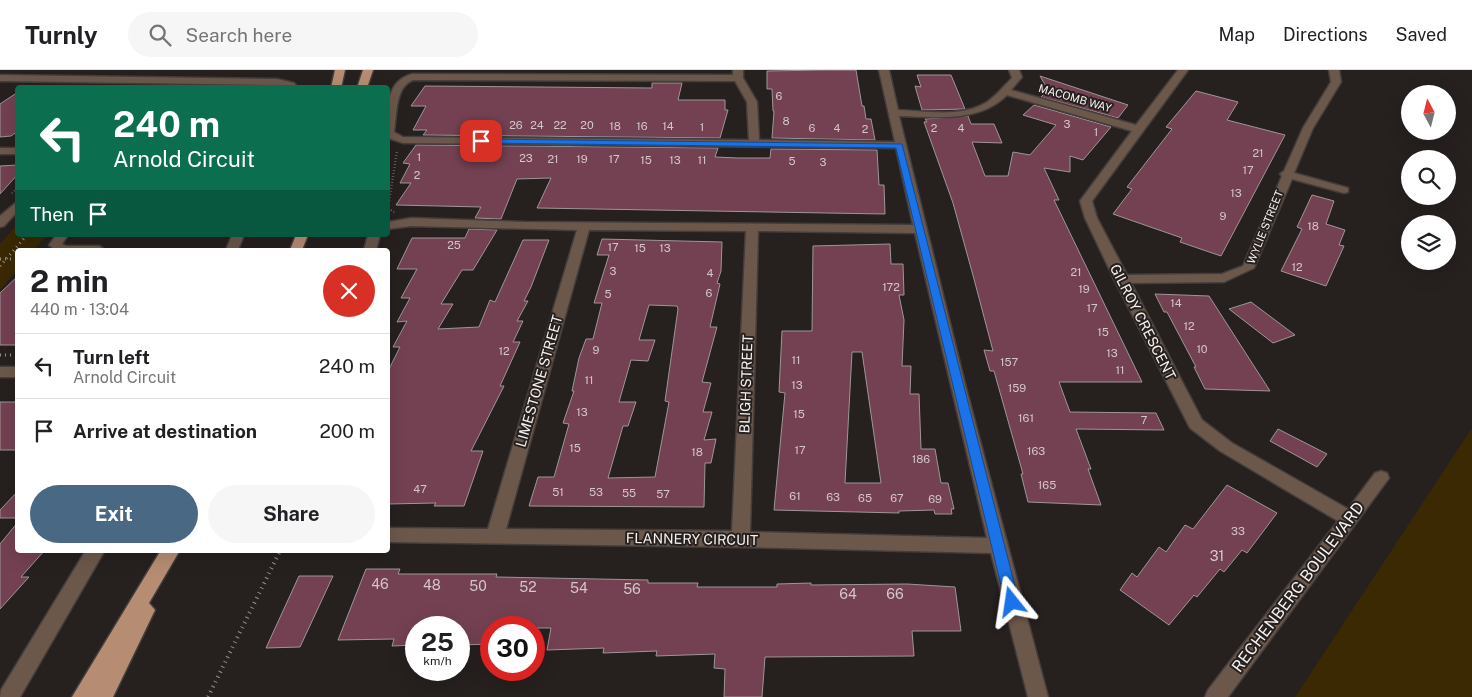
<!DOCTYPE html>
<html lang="en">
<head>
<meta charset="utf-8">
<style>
	body { margin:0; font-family:"Public Sans",sans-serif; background:#f6f6f6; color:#202124; height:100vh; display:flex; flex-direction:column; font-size:19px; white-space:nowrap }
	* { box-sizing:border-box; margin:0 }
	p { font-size:16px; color:#757577 }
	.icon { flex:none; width:28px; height:28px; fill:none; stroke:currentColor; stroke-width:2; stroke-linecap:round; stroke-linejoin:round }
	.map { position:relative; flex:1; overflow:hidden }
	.panel { position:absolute; left:15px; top:178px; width:375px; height:305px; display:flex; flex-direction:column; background:#fff; border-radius:5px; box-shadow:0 5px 20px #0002 }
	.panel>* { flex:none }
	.banner { position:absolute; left:15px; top:15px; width:375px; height:152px; border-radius:5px; box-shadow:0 5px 20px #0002; background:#0b6e4f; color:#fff; overflow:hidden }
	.needle { width:32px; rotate:353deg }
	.fabs { position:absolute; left:1401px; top:15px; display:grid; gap:10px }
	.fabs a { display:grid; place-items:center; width:55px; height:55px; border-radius:50%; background:#fff; box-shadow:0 5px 20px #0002; font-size:25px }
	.speed { position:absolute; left:405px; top:546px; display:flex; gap:10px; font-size:25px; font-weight:700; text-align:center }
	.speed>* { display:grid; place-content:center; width:65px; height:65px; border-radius:50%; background:#fff; box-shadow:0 5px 20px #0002; line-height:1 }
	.speed small { font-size:12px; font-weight:400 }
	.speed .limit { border:8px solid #d22; background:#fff; color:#111 }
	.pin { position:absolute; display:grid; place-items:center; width:42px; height:42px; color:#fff; margin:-21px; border-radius:10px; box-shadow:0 2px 8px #0006 }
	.me { position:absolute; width:55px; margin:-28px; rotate:345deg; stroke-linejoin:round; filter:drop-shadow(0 0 4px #0008) }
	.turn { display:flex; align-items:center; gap:18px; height:105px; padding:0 15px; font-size:22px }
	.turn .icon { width:65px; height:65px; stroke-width:2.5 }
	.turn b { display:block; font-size:35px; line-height:42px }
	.then { display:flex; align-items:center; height:48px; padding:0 15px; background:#0003; gap:10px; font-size:19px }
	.round { display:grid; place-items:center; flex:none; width:52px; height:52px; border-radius:26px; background:#f6f6f6 }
	.head { display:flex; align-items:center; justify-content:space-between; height:85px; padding:0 15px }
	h1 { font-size:30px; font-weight:700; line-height:38px }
	.action { display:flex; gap:10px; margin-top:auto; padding:10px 15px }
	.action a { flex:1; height:58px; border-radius:30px; background:#496884; color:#fff; font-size:20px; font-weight:700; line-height:58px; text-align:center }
	.action a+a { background:#f6f6f6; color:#202124 }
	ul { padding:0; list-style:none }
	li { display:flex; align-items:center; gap:15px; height:65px; padding:0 15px; border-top:1px solid #e0e0e0 }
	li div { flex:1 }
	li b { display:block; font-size:19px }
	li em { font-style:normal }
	header { display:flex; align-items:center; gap:30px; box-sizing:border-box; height:70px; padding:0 25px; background:#fff; border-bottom:1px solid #e0e0e0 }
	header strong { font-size:24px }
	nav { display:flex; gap:28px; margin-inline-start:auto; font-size:18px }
	.search { width:350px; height:45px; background:#f6f6f6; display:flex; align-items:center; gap:12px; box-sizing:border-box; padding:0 18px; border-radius:28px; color:#757577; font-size:19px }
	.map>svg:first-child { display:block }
	.green { fill:#3a2903 }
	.building { fill:#734152; stroke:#9e9698; fill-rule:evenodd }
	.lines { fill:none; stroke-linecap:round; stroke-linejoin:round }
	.minor-casing { stroke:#433d3c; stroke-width:3 }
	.major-casing { stroke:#433d3c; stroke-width:3 }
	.path-far2 { stroke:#95908f; stroke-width:2.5; stroke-dasharray:0.5 2.5; stroke-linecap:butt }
	.path-far1 { stroke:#95908f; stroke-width:3; stroke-dasharray:1 4; stroke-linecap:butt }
	.path { stroke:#95908f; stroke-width:4; stroke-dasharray:1 4.5; stroke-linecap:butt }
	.minor { fill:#6c584b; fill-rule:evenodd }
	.major { fill:#b68d73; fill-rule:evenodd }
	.route { fill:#1a73e8; stroke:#114b97 }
	.labels { text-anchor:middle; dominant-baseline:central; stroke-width:4; stroke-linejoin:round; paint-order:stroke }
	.number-label { font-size:11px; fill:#d5c6c9 }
	.far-street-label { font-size:11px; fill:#f6f2f1; stroke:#26201f }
	.street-label { font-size:14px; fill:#f6f2f1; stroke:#26201f }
	.near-number-label { font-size:14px; fill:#d5c6c9 }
	.near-street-label { font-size:16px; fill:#f6f2f1; stroke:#26201f }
</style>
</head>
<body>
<header>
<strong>Turnly</strong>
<div class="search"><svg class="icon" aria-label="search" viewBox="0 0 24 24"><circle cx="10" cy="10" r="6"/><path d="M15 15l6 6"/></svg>Search here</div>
<nav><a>Map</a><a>Directions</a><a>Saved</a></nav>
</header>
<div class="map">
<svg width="1472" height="627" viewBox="0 0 1472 627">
	<rect width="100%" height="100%" fill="#26201f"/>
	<g class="green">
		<path d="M17 155 18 165H47L34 180H18L17 200 0 220V174Z"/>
		<path d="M1472 358V627H1295Z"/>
	</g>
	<g class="building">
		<path d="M825 0H856L862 36H864L866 49H871L875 70 772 68 774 41H773L772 19H767V1Z"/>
		<path d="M917 5H951L965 39 922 40 915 16 921 17Z"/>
		<path d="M1040 6 1128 35 1118 48 1041 27 1048 20Z"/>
		<path d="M652 13H682L678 30H725V40H728L720 68 423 65 427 60H413L426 36H411L425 16 652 18Z"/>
		<path d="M1196 21 1238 32 1227 50 1285 65 1221 186 1180 172 1182 168 1113 144 1132 119 1127 117 1172 59 1166 57Z"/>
		<path d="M18 22V61L11 66 0 67V34Z"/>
		<path d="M1034 35 1111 57 1083 90 1070 86V102L1044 98 1059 130H1054L1142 312H1059L1070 342 1156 343 1164 360 1076 359 1091 399H1088L1101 435 1028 432 1021 404H1023L994 301H990L984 280 993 281 974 209 953 133 924 52H927L925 49 968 46 971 54H994L1002 73 972 72 985 106H1008L1013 82 1030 85 1056 55 1023 45Z"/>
		<path d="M416 75 718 78 715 87 738 88H770L771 79 877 80 879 115H884L885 144 537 138 551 108 517 109 501 149 475 148 481 137 396 135 411 113H400L410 94 403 93Z"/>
		<path d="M18 95V104L0 124V96Z"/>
		<path d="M1312 125 1334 131 1326 154 1345 160 1339 175 1344 176 1326 216 1281 201 1302 159 1297 157Z"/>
		<path d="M469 159 497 160 473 200H462L441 234H453L438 259 479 257 490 230 495 232 523 170H549L531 217 524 231H528L517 251H523L513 272H520L500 316H504L471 381H483L464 436H434L436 433 388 434V301L400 277H393L407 251 397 252 410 228H401L417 199H397L412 168H465Z"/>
		<path d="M602 169 722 172 721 201 717 213 720 214 710 257H717L702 312 711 313 703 342H712L704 370 716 369 711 393H705L704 437 529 436 538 407H554L569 354 563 353 574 321H572L579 288 586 269H593L602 233H594L609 185H597ZM649 235 677 236 678 239 665 331 669 332 655 407 608 408 623 356H628L636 332H619L631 290 648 291 655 270H639Z"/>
		<path d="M890 174 891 194H903L904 225H899L904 250 902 296H911L910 324H919L921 379H935L941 413H948L954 439H951L952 444H935L934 440 899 441V443L774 440 785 323 779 322 782 261H812L813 176ZM852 282H862L881 413H845Z"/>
		<path d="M18 206V275H0V223Z"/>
		<path d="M1155 224 1209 226 1270 321 1205 319 1194 297H1196L1167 242H1164Z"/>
		<path d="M1251 232 1295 265 1273 273 1229 239Z"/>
		<rect x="0" y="332" width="18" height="48"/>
		<path d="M1278 359 1327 384 1317 397 1270 371Z"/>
		<path d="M1227 415 1277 443 1247 483 1242 480 1224 502 1220 499 1197 527 1194 525 1169 555 1120 520 1132 503 1137 507 1159 477 1166 482 1185 455 1193 459Z"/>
		<path d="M18 421V448H0V440Z"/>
		<path d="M18 452V480H45L21 507H29L0 539V474Z"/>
		<path d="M366 499H400L398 504H497L496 507 648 510V513H698L697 517H777V514L811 513V515L907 514 955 517 961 561H912L914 586 765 587 762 627H724L725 599 714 598 715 584 656 586 657 581 603 583 604 578 547 580 551 558H491V574L459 575V558H416V575L392 576 394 569 338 570Z"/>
		<path d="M299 506H333L300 577 266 578Z"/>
	</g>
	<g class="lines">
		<g class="minor-casing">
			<g id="minor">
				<path d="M733 0H743V8L757 32 759 70 895 72 879 0H889L898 40C925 41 963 48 987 32 996 26 1004 16 1012 8L1009 0H1019L1022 7 1011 20 1136 55 1178 0H1188L1092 131 1097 148 1127 205 1222 204 1243 196 1282 106 1280 104 1284 101 1303 58 1331 12 1329 0H1339L1341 12 1313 58 1294 103 1348 118V122L1344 123 1292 109 1254 198 1224 212 1131 213 1202 350 1232 373 1348 439 1375 403 1381 401 1387 403 1389 408 1228 627H1205L1208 620 1338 451 1220 381 1190 358 1114 209 1085 148 1080 131 1132 61 1007 25C979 53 936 47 899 46L965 314 1048 627H1028L991 483 741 477 388 472V458L488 459 577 160 411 156 388 159V152L411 148 525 152 913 155 896 78 403 73 388 68C388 44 383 12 412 4L733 5ZM413 10 735 11 747 32 749 70 403 67 394 62C397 44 395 17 413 10ZM589 160 746 161 732 461 506 459ZM758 161 915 163 987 468 750 462Z"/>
				<path d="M0 5 277 9 294 13 298 18 277 15 0 11Z"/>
				<rect x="0" y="78" width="18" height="6"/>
				<path d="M18 131V141L4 156 0 157V146Z"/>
				<path d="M56 165H68L62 174 66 176H99L105 180H55L49 175Z"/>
				<path d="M232 165H244L238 180H226Z"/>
				<path d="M368 165H380L376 180H364Z"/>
				<rect x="0" y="297" width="18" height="10"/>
				<path d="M86 480H105L20 627H0L1 620Z"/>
			</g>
		</g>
		<g class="major-casing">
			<g id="major">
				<path d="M335 0H345L341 18H331Z"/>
				<path d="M363 0H373L367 18H357Z"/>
				<path d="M296 165H308L302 180H290Z"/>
				<path d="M161 480H180L149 533 155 540 113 627H72Z"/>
			</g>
		</g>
		<g class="path-far2">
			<path d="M12 123 18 118"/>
			<path d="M394 142 388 138 397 81"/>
		</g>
		<g class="path-far1">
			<path d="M0 189H18"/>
			<path d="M0 196 27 165"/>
			<path d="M0 285H18"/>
		</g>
		<path class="path" d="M208 627 279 483 284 480"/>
		<use href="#minor" class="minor"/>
		<use href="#major" class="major"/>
	</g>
	<path class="route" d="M478 69 902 74 1019 532 1017 537 1012 539 1007 537 1005 532 896 78 481 73 478 72Z"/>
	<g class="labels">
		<g class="number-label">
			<text x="779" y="26">6</text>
			<text x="786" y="51">8</text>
			<text x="1067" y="54">3</text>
			<text x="516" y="55">26</text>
			<text x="537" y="55">24</text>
			<text x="560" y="55">22</text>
			<text x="587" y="55">20</text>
			<text x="615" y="56">18</text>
			<text x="642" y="56">16</text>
			<text x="668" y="56">14</text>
			<text x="702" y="57">1</text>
			<text x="812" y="58">6</text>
			<text x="837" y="58">4</text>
			<text x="934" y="58">2</text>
			<text x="961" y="58">4</text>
			<text x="865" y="59">2</text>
			<text x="1096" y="62">1</text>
			<text x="1258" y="83">21</text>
			<text x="419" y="87">1</text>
			<text x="526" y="88">23</text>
			<text x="553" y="89">21</text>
			<text x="582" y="89">19</text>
			<text x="614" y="89">17</text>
			<text x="646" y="90">15</text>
			<text x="675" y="90">13</text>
			<text x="702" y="90">11</text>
			<text x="792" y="91">5</text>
			<text x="823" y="92">3</text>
			<text x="1248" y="100">17</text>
			<text x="417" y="105">2</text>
			<text x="1236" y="123">13</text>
			<text x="1223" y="146">9</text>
			<text x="1313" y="156">18</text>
			<text x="454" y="175">25</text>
			<text x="613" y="177">17</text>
			<text x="640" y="178">15</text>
			<text x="665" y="178">13</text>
			<text x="1297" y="197">12</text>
			<text x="613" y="201">3</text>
			<text x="1076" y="202">21</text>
			<text x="710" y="203">4</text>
			<text x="891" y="217">172</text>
			<text x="1084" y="219">19</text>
			<text x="709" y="223">6</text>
			<text x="608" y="224">5</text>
			<text x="1176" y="233">14</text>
			<text x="1092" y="238">17</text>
			<text x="1189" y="256">12</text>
			<text x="1103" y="262">15</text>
			<text x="1202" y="279">10</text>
			<text x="596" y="280">9</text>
			<text x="504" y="281">12</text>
			<text x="1112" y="283">13</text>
			<text x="796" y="290">11</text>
			<text x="1009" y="292">157</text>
			<text x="1120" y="300">11</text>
			<text x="589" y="310">11</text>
			<text x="797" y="315">13</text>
			<text x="1017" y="318">159</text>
			<text x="582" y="342">13</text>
			<text x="799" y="344">15</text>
			<text x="1026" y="348">161</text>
			<text x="1144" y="350">7</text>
			<text x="575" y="378">15</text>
			<text x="800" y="380">17</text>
			<text x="1036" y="381">163</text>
			<text x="697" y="382">18</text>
			<text x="921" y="389">186</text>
			<text x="1047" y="415">165</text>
			<text x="420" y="419">47</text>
			<text x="558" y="422">51</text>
			<text x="596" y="422">53</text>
			<text x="629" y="423">55</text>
			<text x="663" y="424">57</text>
			<text x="795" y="426">61</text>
			<text x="833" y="427">63</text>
			<text x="865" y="428">65</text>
			<text x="897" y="428">67</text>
			<text x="935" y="429">69</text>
			<text x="1238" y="461">33</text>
		</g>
		<g class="far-street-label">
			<text transform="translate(1075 28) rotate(16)">MACOMB WAY</text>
			<text transform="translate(1265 157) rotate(-68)">WYLIE STREET</text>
		</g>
		<g class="street-label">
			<text transform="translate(1143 252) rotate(63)">GILROY CRESCENT</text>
			<text transform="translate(539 311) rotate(-74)">LIMESTONE STREET</text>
			<text transform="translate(746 314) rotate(-88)">BLIGH STREET</text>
			<text transform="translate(692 469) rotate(1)">FLANNERY CIRCUIT</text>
		</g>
		<g class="near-number-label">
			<text x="1217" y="486">31</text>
			<text x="380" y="514">46</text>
			<text x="432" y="515">48</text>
			<text x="478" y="516">50</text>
			<text x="528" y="517">52</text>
			<text x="579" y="518">54</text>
			<text x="632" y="519">56</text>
			<text x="848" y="524">64</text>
			<text x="895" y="524">66</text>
		</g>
		<g class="near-street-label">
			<text transform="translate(1298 517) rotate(-53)">RECHENBERG BOULEVARD</text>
		</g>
	</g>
</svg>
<div class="fabs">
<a><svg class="needle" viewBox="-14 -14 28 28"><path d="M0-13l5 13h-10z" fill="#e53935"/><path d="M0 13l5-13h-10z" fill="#757577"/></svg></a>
<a><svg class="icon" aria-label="search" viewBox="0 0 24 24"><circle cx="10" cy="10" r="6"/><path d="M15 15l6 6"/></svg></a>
<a><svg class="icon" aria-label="layers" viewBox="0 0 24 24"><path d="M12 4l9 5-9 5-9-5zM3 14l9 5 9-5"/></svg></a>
</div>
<div class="speed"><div>25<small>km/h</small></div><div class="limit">30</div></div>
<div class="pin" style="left:481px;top:71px;background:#d93025"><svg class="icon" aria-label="arrive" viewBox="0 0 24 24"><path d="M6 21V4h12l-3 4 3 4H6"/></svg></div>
<svg class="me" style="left:1012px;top:532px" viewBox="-20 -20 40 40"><path d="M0-17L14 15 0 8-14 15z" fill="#1a73e8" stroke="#fff" stroke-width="4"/></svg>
<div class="banner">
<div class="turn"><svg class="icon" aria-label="left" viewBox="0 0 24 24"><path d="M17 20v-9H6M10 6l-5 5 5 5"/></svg><div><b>240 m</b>Arnold Circuit</div></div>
<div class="then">Then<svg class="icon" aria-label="arrive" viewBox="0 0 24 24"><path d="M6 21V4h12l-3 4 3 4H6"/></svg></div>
</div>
<section class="panel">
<div class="head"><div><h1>2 min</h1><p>440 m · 13:04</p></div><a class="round" style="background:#d93025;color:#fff"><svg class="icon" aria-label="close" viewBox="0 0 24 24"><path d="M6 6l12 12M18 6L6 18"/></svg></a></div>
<ul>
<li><svg class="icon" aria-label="left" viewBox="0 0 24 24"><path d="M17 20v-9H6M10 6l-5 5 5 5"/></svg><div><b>Turn left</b><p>Arnold Circuit</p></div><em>240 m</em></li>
<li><svg class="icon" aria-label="arrive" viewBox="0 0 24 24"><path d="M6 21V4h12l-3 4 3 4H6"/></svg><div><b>Arrive at destination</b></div><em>200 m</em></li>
</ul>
<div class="action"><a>Exit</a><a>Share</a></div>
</section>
</div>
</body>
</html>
